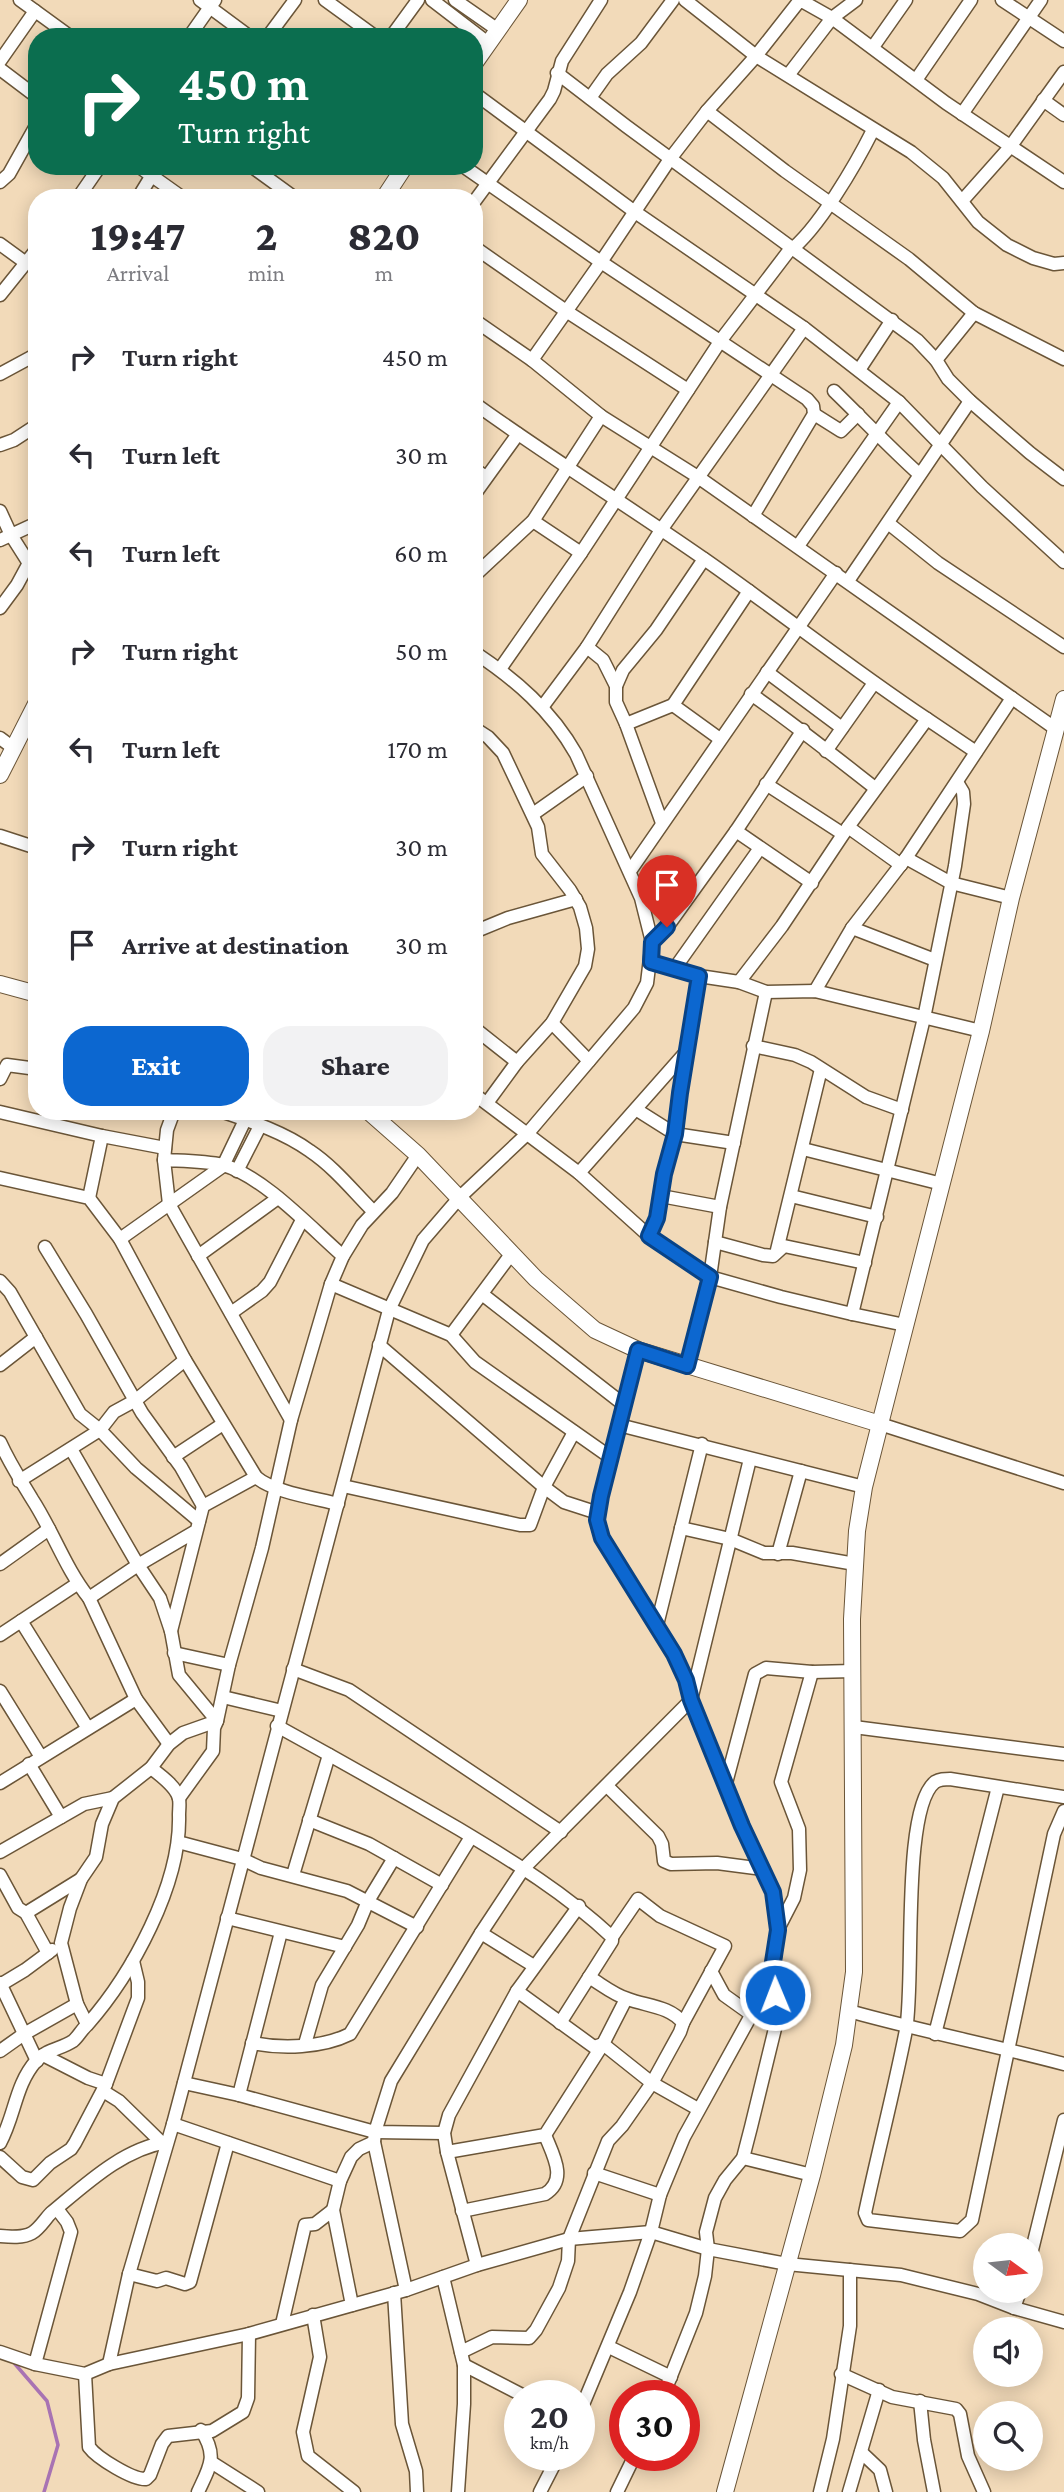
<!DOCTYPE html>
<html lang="en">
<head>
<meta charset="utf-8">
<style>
	body { margin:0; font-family:"Crimson Pro",serif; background:#f2f2f3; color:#2b2b33; height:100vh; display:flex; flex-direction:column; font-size:26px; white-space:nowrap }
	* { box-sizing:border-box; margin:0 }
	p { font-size:23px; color:#7c7c81 }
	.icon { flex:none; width:38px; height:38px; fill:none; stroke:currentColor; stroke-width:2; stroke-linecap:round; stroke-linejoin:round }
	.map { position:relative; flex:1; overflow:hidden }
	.drawer { position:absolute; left:28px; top:189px; width:455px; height:931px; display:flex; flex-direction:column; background:#fff; border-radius:28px; box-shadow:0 4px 18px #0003 }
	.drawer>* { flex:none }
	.guide { position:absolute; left:28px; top:28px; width:455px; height:147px; border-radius:28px; box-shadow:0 4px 18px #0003; background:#0b6e4f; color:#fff; overflow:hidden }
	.needle { width:46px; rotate:105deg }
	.tools { position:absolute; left:973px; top:2233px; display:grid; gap:14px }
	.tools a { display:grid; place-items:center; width:70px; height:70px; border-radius:50%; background:#fff; box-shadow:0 4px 18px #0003; font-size:35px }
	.speed { position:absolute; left:504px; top:2380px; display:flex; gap:14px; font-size:35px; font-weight:700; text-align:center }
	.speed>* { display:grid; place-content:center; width:91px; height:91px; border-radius:50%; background:#fff; box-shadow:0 4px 18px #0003; line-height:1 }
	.speed small { font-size:18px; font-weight:400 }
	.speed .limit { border:10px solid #d22; background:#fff; color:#111 }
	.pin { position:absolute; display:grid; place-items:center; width:60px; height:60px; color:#fff; margin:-72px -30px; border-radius:50% 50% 50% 0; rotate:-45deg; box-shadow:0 0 7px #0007 }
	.pin .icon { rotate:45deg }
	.me { position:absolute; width:77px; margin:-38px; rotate:359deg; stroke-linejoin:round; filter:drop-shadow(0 0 5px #0008) }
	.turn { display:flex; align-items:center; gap:24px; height:147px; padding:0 35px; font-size:32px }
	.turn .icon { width:91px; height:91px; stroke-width:2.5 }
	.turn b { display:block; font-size:49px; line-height:60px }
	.eta { display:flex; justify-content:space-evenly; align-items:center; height:119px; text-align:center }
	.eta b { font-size:42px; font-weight:800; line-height:49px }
	.primary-button { display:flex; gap:14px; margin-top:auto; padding:14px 35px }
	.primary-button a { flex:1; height:80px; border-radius:28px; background:#0c67d0; color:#fff; font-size:28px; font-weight:800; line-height:80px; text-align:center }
	.primary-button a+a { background:#f2f2f3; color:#2b2b33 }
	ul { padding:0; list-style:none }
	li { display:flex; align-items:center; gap:21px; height:98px; padding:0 35px }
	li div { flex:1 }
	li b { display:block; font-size:26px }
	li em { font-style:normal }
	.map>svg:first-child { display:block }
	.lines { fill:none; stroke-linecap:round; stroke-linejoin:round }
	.stream { stroke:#a873b3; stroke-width:3.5 }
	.street-casing { stroke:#6a5538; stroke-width:15 }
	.secondary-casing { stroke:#6a5538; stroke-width:18 }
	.street { stroke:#fff; stroke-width:12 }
	.secondary { stroke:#fff; stroke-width:16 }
	.route-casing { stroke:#084387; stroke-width:18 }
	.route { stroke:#0c67d0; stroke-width:12 }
</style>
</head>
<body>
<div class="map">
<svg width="1064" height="2492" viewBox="0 0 1064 2492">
	<rect width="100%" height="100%" fill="#f2dab9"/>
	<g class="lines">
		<path class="stream" d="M15 2364 47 2401 58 2445 44 2492"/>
		<g class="street-casing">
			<g id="street">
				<path d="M20 0 71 37"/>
				<path d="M200 0 250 37"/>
				<path d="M325 0 376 37"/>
				<path d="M432 0 488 43"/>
				<path d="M455 0 498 30"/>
				<path d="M685 0 756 56 911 152 943 178 978 222 1007 245 1033 258 1054 264 1064 263"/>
				<path d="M1002 0 1064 41"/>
				<path d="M189 37 215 0"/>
				<path d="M265 37 269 35 295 0"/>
				<path d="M391 37 418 0"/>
				<path d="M873 47 906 0"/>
				<path d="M0 61 35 11"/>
				<path d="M0 69 37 97"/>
				<path d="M557 73 626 126 917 340 936 360 948 379 970 401 1030 453 1064 479"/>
				<path d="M789 74 832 18 946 103 1064 182"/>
				<path d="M916 80 971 0"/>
				<path d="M474 93 635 212 804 328 899 402 982 487 1064 562"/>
				<path d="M590 98 607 74 641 43 673 0"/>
				<path d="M1043 100 1064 115"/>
				<path d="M707 111 785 171 909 259 974 313 1064 359"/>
				<path d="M962 114 1041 0"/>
				<path d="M138 166 183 198"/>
				<path d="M251 166 295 198"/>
				<path d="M463 166 601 262 807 399 813 406 814 414 753 516"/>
				<path d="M0 182 9 174 37 124"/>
				<path d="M78 198 100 166"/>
				<path d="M138 198 152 175"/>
				<path d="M962 201 1010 147 1064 72"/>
				<path d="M474 202 550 99 554 91 562 61 601 0"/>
				<path d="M0 244 26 263"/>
				<path d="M474 247 566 311 688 390"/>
				<path d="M0 295 37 249"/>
				<path d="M474 320 532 360 601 416 698 477 1056 729"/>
				<path d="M532 360 601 262 670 159 707 111 756 56 800 0 832 18 856 0"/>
				<path d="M936 360 974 313"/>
				<path d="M859 370 892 320"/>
				<path d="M0 374 37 354"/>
				<path d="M834 391C863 419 889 447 919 474"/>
				<path d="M474 403C550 458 630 507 707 561 781 613 852 669 927 719L848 827 782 926 739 982"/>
				<path d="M814 414 841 431 858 414"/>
				<path d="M0 445 14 440 37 425"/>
				<path d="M474 469 486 477"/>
				<path d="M474 495 518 434"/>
				<path d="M0 511 11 535 37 576"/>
				<path d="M533 521 581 553"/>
				<path d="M888 523 938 563 1064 647"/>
				<path d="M0 540 37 523"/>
				<path d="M798 546 899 402"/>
				<path d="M474 576 533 521 601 416"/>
				<path d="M848 581 970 401"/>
				<path d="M0 608 17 585 37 548"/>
				<path d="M587 647 603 660 616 686V702L626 724 662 823"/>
				<path d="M500 669 581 553 721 340 788 252C817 232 857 162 873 130"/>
				<path d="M767 672 842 728"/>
				<path d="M616 686 623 670 656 630 704 559"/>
				<path d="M751 694C794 724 834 756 875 788"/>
				<path d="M673 705 720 739"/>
				<path d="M543 706 587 647 661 530 804 328"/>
				<path d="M927 719 976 752"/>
				<path d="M626 724 673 705 749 591"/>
				<path d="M474 728 488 737 503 753 538 827 542 854 570 890 580 907 586 928 588 949 585 966 552 1023 517 1062 487 1103"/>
				<path d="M0 738 12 747"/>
				<path d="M826 751 874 683"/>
				<path d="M766 784 843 834"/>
				<path d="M533 814 587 776"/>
				<path d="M848 827 901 865"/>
				<path d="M736 831 812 883"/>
				<path d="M0 836 37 848"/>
				<path d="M906 858 951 883 1011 898"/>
				<path d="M630 871 836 573"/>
				<path d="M37 906V909"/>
				<path d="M852 928 935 960"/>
				<path d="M474 932 508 918 576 899"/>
				<path d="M652 942 667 927 736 831 803 730"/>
				<path d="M651 962 699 976 739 982 766 992 815 991 981 1031"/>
				<path d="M675 968 760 848"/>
				<path d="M815 991 852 928 906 858 1012 698"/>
				<path d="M552 1023 589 1061"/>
				<path d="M474 1028 517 1062"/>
				<path d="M753 1046 795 1055 811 1062 866 1097 902 1110"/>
				<path d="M0 1079 7 1065 37 1069"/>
				<path d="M474 1094 579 1173 649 1236 710 1277 781 1297 852 1314 924 1018 955 866 964 804 963 792 957 782"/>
				<path d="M637 1110 675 1134 734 1143"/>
				<path d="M174 1111 167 1130 164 1160 169 1204 291 1420"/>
				<path d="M220 1111C250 1121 284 1132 310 1151 334 1167 353 1191 373 1211"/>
				<path d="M0 1112 102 1136 89 1198"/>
				<path d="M102 1136 165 1148"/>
				<path d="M803 1149 942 1184"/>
				<path d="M164 1160C183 1161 205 1161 223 1165 263 1176 311 1228 343 1256"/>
				<path d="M237 1171 260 1126"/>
				<path d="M579 1173 686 1052 699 976"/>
				<path d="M0 1178 89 1198 120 1239 185 1360 256 1477C273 1492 315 1498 338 1504"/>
				<path d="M661 1196 720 1207"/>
				<path d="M791 1196 877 1217"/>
				<path d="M649 1236 657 1218 664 1174 675 1134 686 1052"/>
				<path d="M120 1239 223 1166 245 1120"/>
				<path d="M715 1242 763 1255 773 1256 784 1246 865 1263"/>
				<path d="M45 1247 86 1314 142 1413 181 1467 203 1506"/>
				<path d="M777 1250 821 1069"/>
				<path d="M198 1256 278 1198"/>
				<path d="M0 1281 10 1292 80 1414 100 1430 136 1468 199 1521"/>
				<path d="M331 1284 451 1335 475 1362 610 1457"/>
				<path d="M482 1294 623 1404"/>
				<path d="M231 1313 262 1291 270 1282 302 1220"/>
				<path d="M852 1314 905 1325"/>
				<path d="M451 1335 512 1253"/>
				<path d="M379 1345 544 1487 564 1502 598 1513"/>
				<path d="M0 1365 36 1337"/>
				<path d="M687 1366 710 1277 720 1207 766 992"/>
				<path d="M880 1424 1064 1483"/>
				<path d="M619 1425 864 1487"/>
				<path d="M0 1442C10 1464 20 1479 32 1499 53 1531 65 1568 89 1598L136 1699 169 1744"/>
				<path d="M71 1449 138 1565 89 1598"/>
				<path d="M173 1457 223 1424"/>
				<path d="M19 1481 100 1430 114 1412 136 1400 185 1360"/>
				<path d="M343 1486 520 1525H530L544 1487 574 1432"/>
				<path d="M681 1528 730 1539 764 1553H792L855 1564"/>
				<path d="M196 1531 138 1565 160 1598 171 1631 203 1506 256 1477"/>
				<path d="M778 1554 801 1471"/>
				<path d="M0 1564 49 1529"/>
				<path d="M21 1621 87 1727"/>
				<path d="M657 1625 702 1444"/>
				<path d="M171 1631 179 1675 217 1721 214 1728 213 1751 179 1798"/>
				<path d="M0 1635 77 1584"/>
				<path d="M174 1653 229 1665"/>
				<path d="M293 1669 349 1690 561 1832"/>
				<path d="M0 1691 41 1757"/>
				<path d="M223 1697 282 1711"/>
				<path d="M277 1726C339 1760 399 1794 459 1829 514 1862 565 1893 612 1937V1941L560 2023"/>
				<path d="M854 1727 1064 1754"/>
				<path d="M29 1764 61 1817"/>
				<path d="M0 1783 136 1699"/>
				<path d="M726 1783 755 1674 766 1668 812 1672 853 1671"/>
				<path d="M607 1786 658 1836 662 1844 664 1861 671 1864 717 1863 763 1869"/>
				<path d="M1064 1797 950 1779C944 1779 940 1779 935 1782 901 1809 915 1982 906 2030 894 2091 878 2152 865 2213L868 2220 960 2231 972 2220 1054 1834 1064 1811"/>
				<path d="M309 1820 369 1844 442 1885"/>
				<path d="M178 1842 242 1859 261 1868 347 1891 417 1927"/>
				<path d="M0 1852 84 1804 113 1798"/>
				<path d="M0 1875 18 1908 26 1913 48 1953"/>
				<path d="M293 1875 329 1755"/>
				<path d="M26 1913 81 1879"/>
				<path d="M227 1918 345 1947"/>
				<path d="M778 1929 794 1898 800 1870 799 1829 781 1782 812 1672"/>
				<path d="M481 1933 534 1966"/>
				<path d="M612 1937 638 1899 660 1916 725 1946 683 2023"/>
				<path d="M711 1971 724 1995 752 2015"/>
				<path d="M0 1983 37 2061"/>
				<path d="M0 1985 25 1970 52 1950"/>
				<path d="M517 1991 594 2047 603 2044 652 2083 698 2109"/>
				<path d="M849 2011C920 2031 993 2045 1064 2064"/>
				<path d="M87 2024 77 2004 61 1943 70 1908 81 1879 96 1857 102 1824 113 1798 151 1768 169 1744 183 1733 217 1721 229 1665 262 1548 291 1420 331 1284 343 1256 362 1225 392 1193 418 1155"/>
				<path d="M935 2034 998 1787"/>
				<path d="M252 2043C282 2049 322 2048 350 2034L471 1837"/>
				<path d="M305 2044 322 1985 358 1925 368 1901 394 1858"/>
				<path d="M0 2051 24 2034 77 2004"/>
				<path d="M43 2055 88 2078 106 2084"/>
				<path d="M184 2083 239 2095 375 2132 444 2133"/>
				<path d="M103 2091 119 2101 162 2143"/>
				<path d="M239 2095 281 1932"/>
				<path d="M173 2124 340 2181"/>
				<path d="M0 2143C15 2116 15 2085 36 2061 47 2049 61 2049 73 2041 78 2037 82 2029 87 2025 132 1974 181 1884 179 1815 179 1810 180 1803 179 1799 177 1787 160 1775 151 1768"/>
				<path d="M447 2152 545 2135 603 2044 626 1999"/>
				<path d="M0 2157 22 2177 33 2180 50 2163 71 2149 75 2143 106 2084 138 1998V1982L133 1961"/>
				<path d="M743 2158 812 2175"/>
				<path d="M594 2173 660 2195"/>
				<path d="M462 2211 545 2194C568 2180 553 2155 545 2135"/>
				<path d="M0 2236C11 2237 23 2238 32 2233 40 2228 45 2219 51 2213 85 2185 122 2149 167 2142"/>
				<path d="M1031 2254 1064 2120"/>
				<path d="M477 2265 447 2152 444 2133 449 2115 517 1991 579 1906"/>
				<path d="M129 2274 157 2281 166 2278 185 2284 190 2282 228 2143"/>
				<path d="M443 2277 464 2365V2404L458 2492"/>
				<path d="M406 2290 374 2142 375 2132 391 2081 481 1933 524 1868 691 1700 750 1459"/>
				<path d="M394 2293 402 2424 416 2471 417 2492"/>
				<path d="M352 2305 333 2210 340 2181 351 2157 359 2149 374 2142"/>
				<path d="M1014 2308 1020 2291"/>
				<path d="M313 2315 320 2357 303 2432 308 2456 354 2492"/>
				<path d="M282 2324 305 2225 315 2224 333 2210"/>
				<path d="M609 2347 671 2377"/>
				<path d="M0 2352 35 2364 85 2374 109 2364 249 2334 406 2290 477 2265 569 2239 651 2232 708 2249 787 2264 901 2275 978 2294 1014 2308 1064 2322"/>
				<path d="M461 2352 492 2337 529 2338 536 2330 559 2288 568 2261 569 2239 608 2141 622 2126 652 2083 680 2032 683 2023C670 2006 646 2006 628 1999 614 1995 601 1984 589 1977"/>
				<path d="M35 2364 71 2232 67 2222 57 2209"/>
				<path d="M109 2364 129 2274 173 2124 389 1310 423 1240 460 1197 528 1133 634 1008 647 983 652 942 641 898 576 754C551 710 516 680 474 652"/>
				<path d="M464 2365 524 2396"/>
				<path d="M85 2374 89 2447C97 2458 133 2480 146 2479L150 2475 162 2444 168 2436 212 2431 243 2412 248 2398 249 2334"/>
				<path d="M841 2374 892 2397 956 2409 960 2414 968 2456 984 2492"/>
				<path d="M663 2396 696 2313 705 2276 708 2249 706 2232 715 2198 725 2180 743 2158 751 2127 780 2008 770 1981"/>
				<path d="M920 2401 924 2440 934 2492"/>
				<path d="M579 2414 630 2292 651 2232 660 2195 684 2137 770 1981 775 1956 778 1930 773 1892 742 1826 691 1700 686 1680 674 1654 602 1538 597 1520 601 1496 638 1350"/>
				<path d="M861 2452 880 2470 886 2492"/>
				<path d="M211 2462 258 2492"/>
				<path d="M198 2492C210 2466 218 2456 201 2430"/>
				<path d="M540 2492 559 2455"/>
				<path d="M617 2492 635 2455"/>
				<path d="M820 2492 833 2439 850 2326V2270"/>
				<path d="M849 2492 879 2390"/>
			</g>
		</g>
		<g class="secondary-casing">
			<g id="secondary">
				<path d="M474 64 519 0"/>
				<path d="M384 198 405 166"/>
				<path d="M0 775 37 702"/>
				<path d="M0 984 37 994"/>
				<path d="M368 1111 418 1155 536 1279 595 1330 638 1350 880 1424 981 1031 1011 898 1064 699"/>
				<path d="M725 2492 812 2175 844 2045 854 1972 852 1619 857 1531 864 1487 880 1424"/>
			</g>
		</g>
		<use href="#street" class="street"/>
		<use href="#secondary" class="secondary"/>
	</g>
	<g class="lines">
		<g class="route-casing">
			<path id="route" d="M667 927 652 942 651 962 699 976 680 1093 675 1134 664 1174 657 1218 649 1236 710 1277 687 1366 638 1350 601 1496 597 1520 602 1538 674 1654 686 1680 691 1700 742 1826 773 1892 778 1930 770 1981 775 1995"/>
		</g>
		<use href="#route" class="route"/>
	</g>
</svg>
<div class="tools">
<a><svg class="needle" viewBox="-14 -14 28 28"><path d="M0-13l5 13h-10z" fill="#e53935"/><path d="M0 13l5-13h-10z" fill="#7c7c81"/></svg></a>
<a><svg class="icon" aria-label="sound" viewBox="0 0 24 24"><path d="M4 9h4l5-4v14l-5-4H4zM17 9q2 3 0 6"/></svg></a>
<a><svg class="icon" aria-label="search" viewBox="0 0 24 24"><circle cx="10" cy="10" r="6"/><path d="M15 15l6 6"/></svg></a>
</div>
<div class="speed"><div>20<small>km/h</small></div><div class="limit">30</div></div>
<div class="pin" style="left:667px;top:927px;background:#d93025"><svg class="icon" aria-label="arrive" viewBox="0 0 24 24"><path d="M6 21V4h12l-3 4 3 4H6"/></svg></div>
<svg class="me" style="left:775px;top:1995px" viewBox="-20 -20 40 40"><circle r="17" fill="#0c67d0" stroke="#fff" stroke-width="3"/><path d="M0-11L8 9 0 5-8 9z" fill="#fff"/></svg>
<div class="guide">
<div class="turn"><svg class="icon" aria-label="right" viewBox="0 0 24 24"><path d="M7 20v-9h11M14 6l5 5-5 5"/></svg><div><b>450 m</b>Turn right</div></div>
</div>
<section class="drawer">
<div class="eta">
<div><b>19:47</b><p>Arrival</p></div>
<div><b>2</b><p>min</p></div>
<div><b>820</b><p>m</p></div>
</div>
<ul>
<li><svg class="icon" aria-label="right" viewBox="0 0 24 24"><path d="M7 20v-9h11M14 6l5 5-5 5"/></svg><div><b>Turn right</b></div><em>450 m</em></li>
<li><svg class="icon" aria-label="left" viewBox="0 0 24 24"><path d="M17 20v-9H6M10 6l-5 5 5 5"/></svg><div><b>Turn left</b></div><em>30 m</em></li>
<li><svg class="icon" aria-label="left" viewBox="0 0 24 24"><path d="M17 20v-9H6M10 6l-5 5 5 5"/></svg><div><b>Turn left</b></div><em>60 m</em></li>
<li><svg class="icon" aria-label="right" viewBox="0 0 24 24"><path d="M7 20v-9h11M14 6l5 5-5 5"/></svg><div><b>Turn right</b></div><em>50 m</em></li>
<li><svg class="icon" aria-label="left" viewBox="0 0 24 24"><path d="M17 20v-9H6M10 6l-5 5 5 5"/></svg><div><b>Turn left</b></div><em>170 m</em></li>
<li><svg class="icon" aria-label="right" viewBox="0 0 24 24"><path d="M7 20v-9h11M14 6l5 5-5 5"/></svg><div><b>Turn right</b></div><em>30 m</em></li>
<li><svg class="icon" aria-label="arrive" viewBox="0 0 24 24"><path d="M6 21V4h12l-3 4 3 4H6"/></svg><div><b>Arrive at destination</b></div><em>30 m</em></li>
</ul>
<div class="primary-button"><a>Exit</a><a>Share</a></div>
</section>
</div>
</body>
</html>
